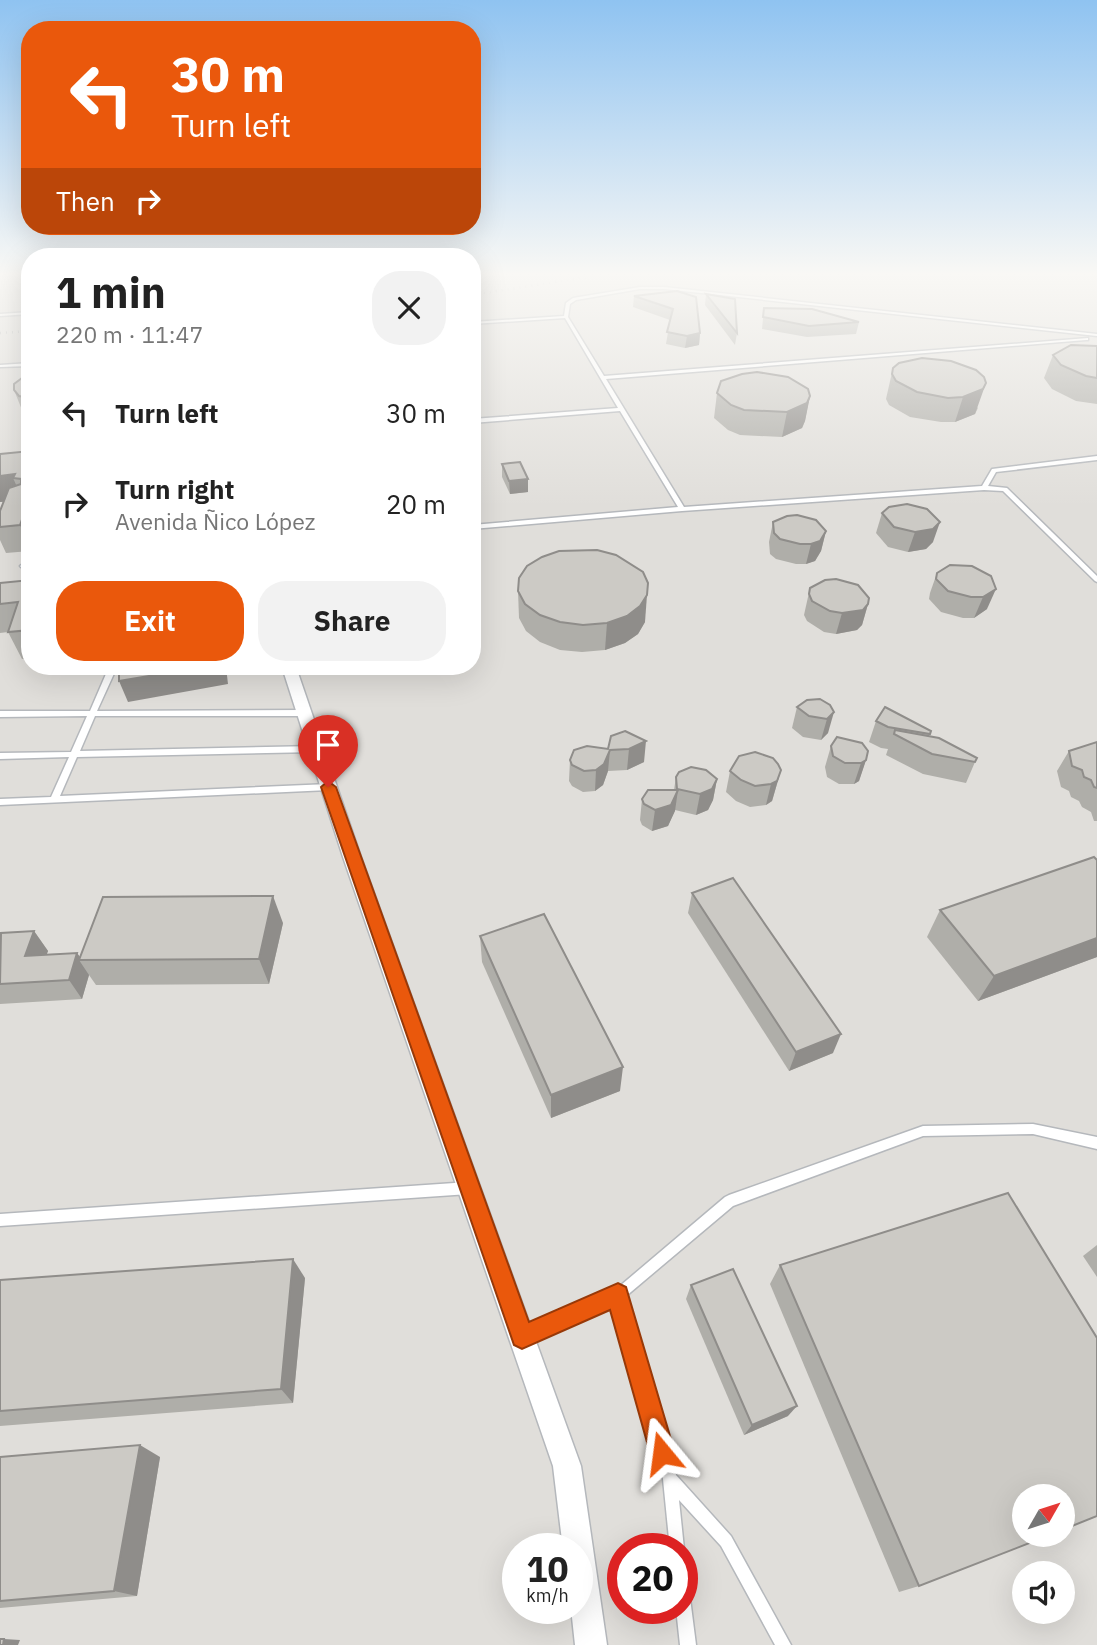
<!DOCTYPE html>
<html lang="en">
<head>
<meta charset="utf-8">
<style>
	body { margin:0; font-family:"IBM Plex Sans",sans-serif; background:#f2f2f2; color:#222; height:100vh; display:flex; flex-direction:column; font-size:26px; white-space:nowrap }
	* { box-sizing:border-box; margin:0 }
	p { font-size:23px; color:#767676 }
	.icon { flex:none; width:38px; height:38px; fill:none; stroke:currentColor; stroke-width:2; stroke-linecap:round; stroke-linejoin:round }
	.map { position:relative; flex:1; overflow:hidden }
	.drawer { position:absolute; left:21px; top:248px; width:460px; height:427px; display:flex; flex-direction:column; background:#fff; border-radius:28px; box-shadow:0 7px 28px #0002 }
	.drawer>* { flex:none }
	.top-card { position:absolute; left:21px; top:21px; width:460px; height:214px; border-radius:28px; box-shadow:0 7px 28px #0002; background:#ea580c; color:#fff; overflow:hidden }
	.needle { width:46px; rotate:51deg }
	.fabs { position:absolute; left:1012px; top:1484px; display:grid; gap:14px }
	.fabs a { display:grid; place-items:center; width:63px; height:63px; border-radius:50%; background:#fff; box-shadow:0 7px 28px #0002; font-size:35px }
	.speed { position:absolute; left:502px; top:1533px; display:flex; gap:14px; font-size:35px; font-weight:700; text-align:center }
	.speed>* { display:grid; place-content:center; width:91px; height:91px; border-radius:50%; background:#fff; box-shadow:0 7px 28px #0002; line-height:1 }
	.speed small { font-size:18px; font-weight:400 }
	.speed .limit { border:10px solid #d22; background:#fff; color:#111 }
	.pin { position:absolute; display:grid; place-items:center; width:60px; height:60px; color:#fff; margin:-72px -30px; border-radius:50% 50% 50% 0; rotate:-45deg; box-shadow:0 0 7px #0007 }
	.pin .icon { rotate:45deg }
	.me { position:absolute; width:77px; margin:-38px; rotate:344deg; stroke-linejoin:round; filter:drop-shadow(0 0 5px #0008) }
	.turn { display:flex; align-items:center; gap:24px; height:147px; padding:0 35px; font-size:32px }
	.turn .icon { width:91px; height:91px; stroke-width:2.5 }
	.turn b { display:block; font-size:49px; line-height:60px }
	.then { display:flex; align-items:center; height:66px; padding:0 35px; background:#0003; gap:14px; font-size:26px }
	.round { display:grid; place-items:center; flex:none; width:74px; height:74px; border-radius:28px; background:#f2f2f2 }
	.overview { display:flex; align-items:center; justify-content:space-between; height:119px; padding:0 35px }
	h1 { font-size:42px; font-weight:700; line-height:52px }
	.action { display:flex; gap:14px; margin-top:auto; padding:14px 35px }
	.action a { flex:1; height:80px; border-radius:28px; background:#ea580c; color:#fff; font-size:28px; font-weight:700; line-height:80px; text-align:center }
	.action a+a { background:#f2f2f2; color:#222 }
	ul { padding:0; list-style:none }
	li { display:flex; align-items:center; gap:21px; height:91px; padding:0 35px }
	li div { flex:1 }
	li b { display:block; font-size:26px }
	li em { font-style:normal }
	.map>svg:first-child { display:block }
	.industrial { fill:#e0deda; fill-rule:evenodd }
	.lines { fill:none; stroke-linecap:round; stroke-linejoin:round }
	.lane-casing { stroke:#b5b8bc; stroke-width:3 }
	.street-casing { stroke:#b5b8bc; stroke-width:3 }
	.lane { fill:#fff; fill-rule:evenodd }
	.street { fill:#fff; fill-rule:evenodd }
	.rail { stroke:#b6b7b8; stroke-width:2.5; stroke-dasharray:1 5; stroke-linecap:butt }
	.wall { fill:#afaea9 }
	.shaded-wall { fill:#8f8d8a }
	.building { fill:#cccac5; stroke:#8f8d8a; stroke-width:2 }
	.route { fill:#ea580c; stroke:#983908; stroke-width:2 }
</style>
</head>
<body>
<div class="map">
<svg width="1097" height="1645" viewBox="0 0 1097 1645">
	<rect width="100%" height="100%" fill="#f1efe8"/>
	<path class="industrial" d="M0 276H30V667H472L473 276H1097V1645H0ZM1024 1496H1062V1535H1024ZM518 1549H578V1608H518ZM623 1549H682V1608H623ZM1024 1573H1062V1612H1024Z"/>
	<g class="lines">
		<g class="lane-casing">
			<g id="lane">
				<path d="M640 287H664L1097 334V336L664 289H640L576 300 570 304 568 317 604 376 1088 338V340H1086L606 379 684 507 982 486 992 469 1097 456V460L996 472 988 486 1007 488 1097 576V582L1095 581 1003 491 984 490 682 511 472 529V525L678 507 620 411 472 423V419L618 408 565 318 472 324V322L564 316 566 303 573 298Z"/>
				<path d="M30 312V314L0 316V314Z"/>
				<path d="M30 363V366L0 367V365Z"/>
				<path d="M23 564H30V568L21 567 20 566Z"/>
				<path d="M109 667H117L97 711 304 710 308 713 304 716H95L80 751 316 746 320 749 316 752 77 757 60 796 329 784 333 787 329 790 0 805V799L51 797 69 757 0 759V753L71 752 87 716 0 717V711H90Z"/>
				<path d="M1033 1124 1097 1137V1149L1033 1134 923 1136 733 1206 625 1297 676 1475 731 1536 791 1645H775L721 1546 679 1500 684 1549 682 1554V1549H670L663 1479 614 1303 522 1343 517 1342 516 1337 517 1332 614 1291 725 1197 729 1195 923 1126Z"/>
				<path d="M469 1182 473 1184 475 1188 473 1192 469 1194 0 1226V1214Z"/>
				<path d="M682 1591 687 1593 690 1598 696 1645H680L676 1608H682Z"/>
			</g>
		</g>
		<g class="street-casing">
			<path id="street" d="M282 667H296L361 857 581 1466 607 1645H575L571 1608H578V1549H563L553 1466 343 857Z"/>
		</g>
		<use href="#lane" class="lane"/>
		<use href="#street" class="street"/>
		<g class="rail">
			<path d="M472 295 593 276"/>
			<path d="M0 333 30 331"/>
		</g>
	</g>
	<g class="wall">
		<path d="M677 291 700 333 699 345 685 348 666 344 670 320 633 307 634 296Z"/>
		<path d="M706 294 737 333 735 345 705 305Z"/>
		<path d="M764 308 859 322 856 334 807 337 762 329Z"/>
		<path d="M1097 346V404L1076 401 1052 389 1044 378 1053 355Z"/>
		<path d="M922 358 978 408 975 414 955 422H941L910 417 889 405 886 399 893 368Z"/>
		<path d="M30 372V421L24 415 14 390Z"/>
		<path d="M717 393 810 396 805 421 802 428 782 437 740 435 728 430 714 418Z"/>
		<path d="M30 451V551L6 553 0 540V511L4 502H0V454Z"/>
		<path d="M502 464 528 479V492L510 494 502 477Z"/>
		<path d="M882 513 933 542 926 549 908 552 888 547 876 533Z"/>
		<path d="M773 522 826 531 821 551 815 561 806 564H796L776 559 770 554 769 542Z"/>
		<path d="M972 566 987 609 974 618H963L941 612 929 599 930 593 937 573Z"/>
		<path d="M30 580V658L22 659 8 632 0 633V583Z"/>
		<path d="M810 588 868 604 862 625 857 630 836 634 824 632 807 621 804 615Z"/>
		<path d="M518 591 645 622 638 634 625 643 605 650 582 652 560 650 540 642 526 631 519 618Z"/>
		<path d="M830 705 828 733 821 740 803 737 792 728 797 707Z"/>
		<path d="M876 721 931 731 929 736 975 762 966 783 923 774 886 755 888 749 881 748 869 742Z"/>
		<path d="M625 731 644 762 627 770 608 771 603 785 595 791 583 792 572 786 569 781 570 760 608 749Z"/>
		<path d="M1097 742V821H1094L1091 812 1082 807 1079 801 1071 797 1069 791 1061 787 1057 771 1069 751Z"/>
		<path d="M831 746 866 760 859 781 854 784H839L827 777 825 767Z"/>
		<path d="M781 770 772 801 766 805 750 807 736 801 726 792 730 771Z"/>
		<path d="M676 777 717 779 713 800 708 810 696 815 675 810 668 826 652 831 642 825 640 820 642 799 674 790Z"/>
		<path d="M1097 860V957L978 1001 927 937 940 910Z"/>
		<path d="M692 893 833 1053 789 1071 688 913Z"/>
		<path d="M283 923 269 984 96 985 89 975 82 999 0 1004V935L34 931 48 951 46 954 77 953 80 957Z"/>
		<path d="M480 936 620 1091 551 1118 482 962Z"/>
		<path d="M1097 1245V1277L1083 1256Z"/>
		<path d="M780 1265 919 1586 899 1592 770 1284Z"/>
		<path d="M305 1278 293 1403 0 1426V1280Z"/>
		<path d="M691 1285 788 1416 744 1435 686 1299Z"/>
		<path d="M0 1457H160L137 1596 0 1608Z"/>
	</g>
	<g class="shaded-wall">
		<path d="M700 333 699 345 685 348 687 336Z"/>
		<path d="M986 383 975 414 955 422 963 397Z"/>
		<path d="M810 396 805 421 802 428 782 437 787 412Z"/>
		<path d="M15 474 13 478 23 500 0 502V476Z"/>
		<path d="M528 479V492L510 494 509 481Z"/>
		<path d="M30 498V547L20 525Z"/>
		<path d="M940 522 933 542 926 549 908 552 915 532Z"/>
		<path d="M826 531 821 551 815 561 806 564 811 544Z"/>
		<path d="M996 589 987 609 974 618 983 597Z"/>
		<path d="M647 595 645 622 638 634 625 643 605 650 607 623Z"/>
		<path d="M868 604 862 625 857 630 836 634 842 613Z"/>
		<path d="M203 667H226L228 684 128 702 119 681Z"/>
		<path d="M834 712 828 733 821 740 827 719Z"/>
		<path d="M646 741 644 762 627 770 629 749Z"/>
		<path d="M610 750 608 771 603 785 595 791 596 770Z"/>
		<path d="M866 760 859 781 854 784 861 763Z"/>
		<path d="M781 770 772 801 766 805 771 784Z"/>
		<path d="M717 779 713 800 708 810 696 815 700 794Z"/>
		<path d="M678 790 675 811 668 826 652 831 655 810Z"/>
		<path d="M273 896 283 923 269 984 259 959Z"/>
		<path d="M34 931 48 951 40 975 25 956Z"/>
		<path d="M1097 938V957L978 1001 994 976Z"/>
		<path d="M77 953 82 960H79L89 975 82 999 69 980Z"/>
		<path d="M841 1034 833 1053 789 1071 796 1052Z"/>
		<path d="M623 1067 620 1091 551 1118V1095Z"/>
		<path d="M293 1259 305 1278 293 1403 281 1389Z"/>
		<path d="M797 1406 788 1416 744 1435 752 1425Z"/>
		<path d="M140 1445 160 1457 137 1596 114 1591Z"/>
		<path d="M4 1639 20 1640 18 1645H3Z"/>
	</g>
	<g class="building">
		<path d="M677 291 696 297 700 333 687 336 667 332 673 309 634 296Z"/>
		<path d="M706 294 735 299 737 333Z"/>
		<path d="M764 308 812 309 859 322 809 326 763 317Z"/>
		<path d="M1071 345 1097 346V378L1086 376 1061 365 1053 355Z"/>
		<path d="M922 358 951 361 976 370 984 377 986 383 983 389 963 397 948 398 917 392 896 381 892 374 893 368 899 363Z"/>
		<path d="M30 372V398L19 396 14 390V384Z"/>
		<path d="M757 372 788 377 808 389 810 396 807 403 787 412 744 410 731 405 717 393 721 381 742 374Z"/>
		<path d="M30 451V498L20 525 0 527V511L9 488 21 484V479L13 478 15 474 0 476V454Z"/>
		<path d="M520 462 528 479 509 481 502 464Z"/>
		<path d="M907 504 927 509 940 522 933 529 915 532 894 527 882 513 889 507Z"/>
		<path d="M797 515 816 520 826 531 820 541 811 544H800L780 539 774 533 773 522 787 516Z"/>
		<path d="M597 550 616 555 643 572 648 583 647 595 640 606 627 616 607 623 583 625 560 622 540 615 525 604 518 591 519 578 527 566 542 557 559 551Z"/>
		<path d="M950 565 972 566 991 576 996 589 983 597H971L948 591 936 579 937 573Z"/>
		<path d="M836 579 858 585 869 598 868 604 863 610 842 613 830 611 812 601 809 594 810 588 825 580Z"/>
		<path d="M30 580V630L8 632 18 602 0 604V583Z"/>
		<path d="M119 667H203L119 681Z"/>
		<path d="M820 699 830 705 834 712 827 719 809 716 797 707 807 700Z"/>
		<path d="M885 707 931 731 930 734 888 727 876 721Z"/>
		<path d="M895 730 939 738 977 758 975 762 932 754 894 734Z"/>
		<path d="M625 731 646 741 629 749 610 750 604 764 596 770 584 771 572 765 570 760 574 750 587 746 608 749 611 736Z"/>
		<path d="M837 737 862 743 868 751 866 760 861 763H845L833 756 831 746Z"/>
		<path d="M1097 742V788L1094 787 1091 780 1084 777 1082 770 1072 766 1069 751Z"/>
		<path d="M755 752 773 758 778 764 781 770 777 781 771 784 755 786 741 780 730 771 739 756Z"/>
		<path d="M691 767 706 770 717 779 712 789 700 794 677 789 676 777 679 772Z"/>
		<path d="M648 790H678L671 805 655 810 644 804 642 799Z"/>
		<path d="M1094 857 1097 860V938L994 976 940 910Z"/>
		<path d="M733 878 841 1034 796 1052 692 893Z"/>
		<path d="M273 896 259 959 79 960 103 897Z"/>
		<path d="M544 914 623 1067 551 1095 480 936Z"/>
		<path d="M34 931 25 956 77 953 69 980 0 984 1 933Z"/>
		<path d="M1008 1193 1097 1338V1516L1062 1530V1496H1024V1535H1050L919 1586 780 1265Z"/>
		<path d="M293 1259 281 1389 0 1411V1280Z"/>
		<path d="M733 1269 797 1406 752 1425 691 1285Z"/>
		<path d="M140 1445 114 1591 0 1601V1457Z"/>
		<path d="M0 1639H4L3 1645H0Z"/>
	</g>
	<linearGradient id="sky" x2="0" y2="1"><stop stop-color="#8fc3f1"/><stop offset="0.54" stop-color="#f9f8f5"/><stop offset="1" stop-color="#f9f8f5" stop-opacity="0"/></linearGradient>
	<rect width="1097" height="507" fill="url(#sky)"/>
	<path class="route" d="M328 781 336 787 529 1322 618 1283 626 1287 675 1453 671 1462 662 1466 653 1462 650 1453 610 1310 522 1349 514 1345 321 787Z"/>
</svg>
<div class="fabs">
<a><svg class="needle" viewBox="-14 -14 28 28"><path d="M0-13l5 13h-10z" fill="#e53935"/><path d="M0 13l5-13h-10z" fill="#767676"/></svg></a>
<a><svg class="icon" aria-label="sound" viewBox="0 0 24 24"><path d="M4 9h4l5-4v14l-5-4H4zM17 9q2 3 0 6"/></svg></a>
</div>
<div class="speed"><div>10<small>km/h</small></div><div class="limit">20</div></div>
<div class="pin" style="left:328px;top:787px;background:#d93025"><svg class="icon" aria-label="arrive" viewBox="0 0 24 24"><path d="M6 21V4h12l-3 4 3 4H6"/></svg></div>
<svg class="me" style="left:662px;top:1453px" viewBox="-20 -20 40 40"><path d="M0-17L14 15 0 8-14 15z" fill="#ea580c" stroke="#fff" stroke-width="4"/></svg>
<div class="top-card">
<div class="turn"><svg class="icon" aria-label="left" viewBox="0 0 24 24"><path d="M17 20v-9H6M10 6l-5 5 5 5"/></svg><div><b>30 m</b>Turn left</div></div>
<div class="then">Then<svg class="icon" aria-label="right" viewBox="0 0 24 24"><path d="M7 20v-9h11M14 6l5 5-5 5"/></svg></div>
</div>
<section class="drawer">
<div class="overview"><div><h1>1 min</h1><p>220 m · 11:47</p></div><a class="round"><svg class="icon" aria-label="close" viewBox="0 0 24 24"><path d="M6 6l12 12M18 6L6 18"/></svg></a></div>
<ul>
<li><svg class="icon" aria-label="left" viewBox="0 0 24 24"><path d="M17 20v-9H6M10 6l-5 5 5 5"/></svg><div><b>Turn left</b></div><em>30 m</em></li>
<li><svg class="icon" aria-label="right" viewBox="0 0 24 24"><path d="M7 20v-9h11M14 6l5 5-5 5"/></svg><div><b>Turn right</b><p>Avenida Ñico López</p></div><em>20 m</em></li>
</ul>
<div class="action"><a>Exit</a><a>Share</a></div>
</section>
</div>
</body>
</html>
